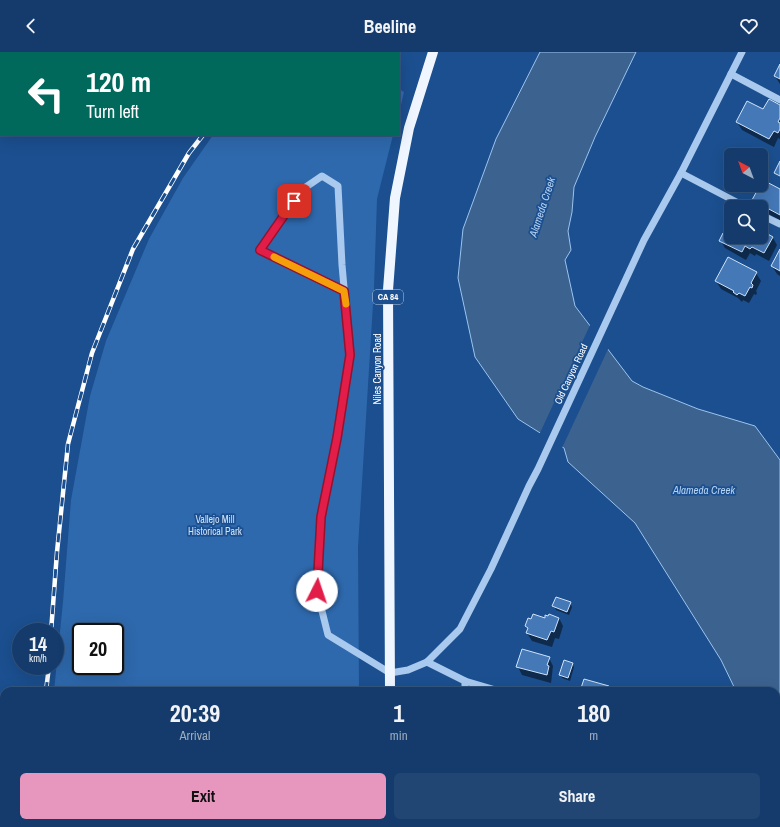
<!DOCTYPE html>
<html lang="en">
<head>
<meta charset="utf-8">
<style>
	body { margin:0; font-family:"Archivo Narrow",sans-serif; background:#214673; color:#f1f3f6; height:100vh; display:flex; flex-direction:column; font-size:15px; white-space:nowrap }
	* { box-sizing:border-box; margin:0 }
	p { font-size:13px; color:#9dadc1 }
	.icon { flex:none; width:22px; height:22px; fill:none; stroke:currentColor; stroke-width:2; stroke-linecap:round; stroke-linejoin:round }
	.map { position:relative; flex:1; overflow:hidden }
	.panel { position:absolute; left:0px; top:635px; width:780px; height:140px; display:flex; flex-direction:column; background:#143b6b; border-radius:12px 12px 0 0; box-shadow:0 4px 16px #0002,0 0 0 1px #33557e }
	.panel>* { flex:none }
	.banner { position:absolute; left:0px; top:0px; width:400px; height:84px; box-shadow:0 4px 16px #0002,0 0 0 1px #33557e; background:#00695c; color:#fff; overflow:hidden }
	.needle { width:26px; rotate:319deg }
	.tools { position:absolute; left:724px; top:96px; display:grid; gap:8px }
	.tools a { display:grid; place-items:center; width:44px; height:44px; border-radius:6px; background:#143b6b; box-shadow:0 4px 16px #0002,0 0 0 1px #33557e; font-size:20px }
	.speed { position:absolute; left:12px; top:571px; display:flex; gap:8px; font-size:20px; font-weight:700; text-align:center }
	.speed>* { display:grid; place-content:center; width:52px; height:52px; border-radius:50%; background:#143b6b; box-shadow:0 4px 16px #0002,0 0 0 1px #33557e; line-height:1 }
	.speed small { font-size:10px; font-weight:400 }
	.speed .limit { border:2px solid #111; border-radius:6px; background:#fff; color:#111 }
	.pin { position:absolute; display:grid; place-items:center; width:34px; height:34px; color:#fff; margin:-17px; border-radius:8px; box-shadow:0 2px 6px #0006 }
	.me { position:absolute; width:44px; margin:-22px; rotate:4deg; stroke-linejoin:round; filter:drop-shadow(0 0 3px #0008) }
	.turn { display:flex; align-items:center; gap:14px; height:84px; padding:0 20px; font-size:18px }
	.turn .icon { width:52px; height:52px; stroke-width:2.5 }
	.turn b { display:block; font-size:28px; line-height:34px }
	.eta { display:flex; justify-content:space-evenly; align-items:center; height:68px; text-align:center }
	.eta b { font-size:24px; font-weight:700; line-height:28px }
	.primary-button { display:flex; gap:8px; margin-top:auto; padding:8px 20px }
	.primary-button a { flex:1; height:46px; border-radius:6px; background:#e797bd; color:#111; font-size:16px; font-weight:700; line-height:46px; text-align:center }
	.primary-button a+a { background:#214673; color:#f1f3f6 }
	header { display:flex; justify-content:space-between; align-items:center; height:52px; padding:0 20px; background:#143b6b; font-size:18px; font-weight:700 }
	.map>svg:first-child { display:block }
	.green { fill:#2e69ad; fill-rule:evenodd }
	.water { fill:#3c6290; stroke:#9cc4f0 }
	.pier { fill:#1b4f8f }
	.shadow { fill:#0007 }
	.building { fill:#4478b7; stroke:#cfe3fa }
	.lines { fill:none; stroke-linecap:round; stroke-linejoin:round }
	.minor { stroke:#a9c9ee; stroke-width:7 }
	.major { stroke:#f0f6ff; stroke-width:10 }
	.rail-casing { stroke:#fff; stroke-width:4.5 }
	.rail { stroke:#1b4f8f; stroke-width:3; stroke-dasharray:9; stroke-linecap:butt }
	.route-casing { stroke:#92132f; stroke-width:10 }
	.route { stroke:#e11d48; stroke-width:7 }
	.slow { stroke:#f59e0b; stroke-width:7 }
	.labels { text-anchor:middle; dominant-baseline:central; stroke-width:3.5; stroke-linejoin:round; paint-order:stroke }
	.shield { fill:#1b4f8f; stroke:#bbcadd; stroke-width:1 }
	.shield-label { font-size:9px; font-weight:bold; fill:#fff }
	.street-label { font-size:10px; fill:#fff; stroke:#1b4f8f }
	.park-label { font-size:10px; fill:#cfe3fa; stroke:#1b4f8f }
	.water-label { font-size:11px; font-style:italic; fill:#b5d3f5; stroke:#1b4f8f }
</style>
</head>
<body>
<header><svg class="icon" aria-label="back" viewBox="0 0 24 24"><path d="M15 5l-7 7 7 7"/></svg>Beeline<svg class="icon" aria-label="heart" viewBox="0 0 24 24"><path d="M12 20l-8-8c-3-5 5-10 8-4 3-6 11-1 8 4z"/></svg></header>
<div class="map">
<svg width="780" height="775" viewBox="0 0 780 775">
	<rect width="100%" height="100%" fill="#1b4f8f"/>
	<g class="green">
		<path d="M399 37 404 40 399 61Z"/>
		<path d="M213 83H393L377 147 374 236 358 495 359 639H54L63 550 71 448 90 344 106 289 149 187 183 126ZM81 580H115V614H81Z"/>
		<rect x="42" y="771" width="317" height="4"/>
	</g>
	<path class="water" d="M540 0H636L595 85 574 135 572 160 568 179 571 198 565 208 575 254 632 329 643 335 698 357 755 374 780 408V736L776 726V639H736L721 608 635 471 568 410 564 396 518 367 475 305 458 226 463 177 496 87Z"/>
	<path class="pier" d="M591 271 609 295 562 396 539 383Z"/>
	<g class="shadow">
		<path d="M780 15V32L775 24Z"/>
		<path d="M780 54V87L778 86 774 95 742 78 737 70 764 58Z"/>
		<path d="M780 138V168L761 158V155H757L753 148Z"/>
		<path d="M761 180 773 186 777 193 769 209 756 202 755 204 750 201 746 208 725 196 721 189 739 191 742 185H761Z"/>
		<path d="M780 199V224L777 222 772 214Z"/>
		<path d="M756 221 761 229 756 239 757 241 756 243 754 242 749 251 743 248 742 250 738 246 721 237 716 229Z"/>
		<path d="M570 551 572 555 569 563 556 558 554 554Z"/>
		<path d="M559 566 563 574 559 587 555 586 552 595 532 589 527 581 528 578 526 574 545 567Z"/>
		<path d="M549 606 553 614 551 631 522 623 518 615Z"/>
		<path d="M572 611 574 615 570 629 562 626 560 623Z"/>
	</g>
	<g class="building">
		<path d="M780 12V27L774 24Z"/>
		<path d="M769 47 780 53V66L778 70 780 71V77L778 81 774 79 769 87 736 70 747 49 763 57Z"/>
		<path d="M780 109V124L774 121Z"/>
		<path d="M763 128 780 137V163L752 148Z"/>
		<path d="M761 178 773 185 764 201 752 195 750 197 745 194 742 200 719 189 723 181 739 189 741 185H761Z"/>
		<path d="M780 197V219L771 214Z"/>
		<path d="M728 205 757 220 751 231 753 233 752 236 750 235 745 244 739 241 737 243 733 240 734 239 715 229Z"/>
		<path d="M556 545 571 550 567 560 552 554Z"/>
		<path d="M533 562 545 566V563L548 564 549 562 559 566 554 580 551 579 547 588 526 581 528 576 525 574 528 566 531 567Z"/>
		<path d="M522 597 550 605 547 613 549 614 547 623 516 615Z"/>
		<path d="M564 608 573 611 568 626 559 623Z"/>
		<path d="M584 627 609 634 608 639H580Z"/>
	</g>
	<g class="lines">
		<g class="minor">
			<path d="M731 22 780 48"/>
			<path d="M681 121 746 155"/>
			<path d="M761 163 780 172"/>
			<path d="M344 239 260 198 303 137 322 124 338 134 342 213 350 303 337 386 321 465 317 539 328 583 390 621 408 618 427 610 460 577 491 517 529 434 538 417 644 188 681 121 742 0"/>
			<path d="M427 610 465 629 499 639"/>
			<path d="M465 639V629"/>
			<path d="M632 771 633 775"/>
			<path d="M463 775V771"/>
		</g>
		<g class="major">
			<path d="M390 639 388 238 395 146 409 76 433 0"/>
			<path d="M393 771V775"/>
		</g>
		<g class="rail-casing">
			<g id="rail">
				<path d="M269 1 270 0"/>
				<path d="M51 580 57 500 68 392 92 301 133 197 189 101 203 83"/>
				<path d="M46 639 49 614"/>
				<path d="M22 775V771"/>
			</g>
		</g>
		<use href="#rail" class="rail"/>
	</g>
	<g class="lines">
		<g class="route-casing">
			<path id="route" d="M294 149 260 198 344 239 350 303 337 386 321 465 317 539"/>
		</g>
		<use href="#route" class="route"/>
		<path class="slow" d="M274 205 344 239 346 252"/>
	</g>
	<g class="labels">
		<rect class="shield" x="373" y="238" width="30" height="14" rx="3"/>
		<g class="shield-label">
			<text x="388" y="245">CA 84</text>
		</g>
		<g class="street-label">
			<text transform="translate(377 317) rotate(-90)">Niles Canyon Road</text>
			<text transform="translate(571 322) rotate(-65)">Old Canyon Road</text>
		</g>
		<g class="park-label">
			<text x="215" y="467">Vallejo Mill<tspan x="215" dy="12">Historical Park</tspan></text>
		</g>
		<g class="water-label">
			<text transform="translate(542 155) rotate(-72)">Alameda Creek</text>
			<text x="704" y="438">Alameda Creek</text>
		</g>
	</g>
</svg>
<div class="tools">
<a><svg class="needle" viewBox="-14 -14 28 28"><path d="M0-13l5 13h-10z" fill="#e53935"/><path d="M0 13l5-13h-10z" fill="#9dadc1"/></svg></a>
<a><svg class="icon" aria-label="search" viewBox="0 0 24 24"><circle cx="10" cy="10" r="6"/><path d="M15 15l6 6"/></svg></a>
</div>
<div class="speed"><div>14<small>km/h</small></div><div class="limit">20</div></div>
<div class="pin" style="left:294px;top:149px;background:#d93025"><svg class="icon" aria-label="arrive" viewBox="0 0 24 24"><path d="M6 21V4h12l-3 4 3 4H6"/></svg></div>
<svg class="me" style="left:317px;top:539px" viewBox="-20 -20 40 40"><circle r="19" fill="#fff"/><path d="M0-13L10 11 0 6-10 11z" fill="#e11d48"/></svg>
<div class="banner">
<div class="turn"><svg class="icon" aria-label="left" viewBox="0 0 24 24"><path d="M17 20v-9H6M10 6l-5 5 5 5"/></svg><div><b>120 m</b>Turn left</div></div>
</div>
<section class="panel">
<div class="eta">
<div><b>20:39</b><p>Arrival</p></div>
<div><b>1</b><p>min</p></div>
<div><b>180</b><p>m</p></div>
</div>
<div class="primary-button"><a>Exit</a><a>Share</a></div>
</section>
</div>
</body>
</html>
